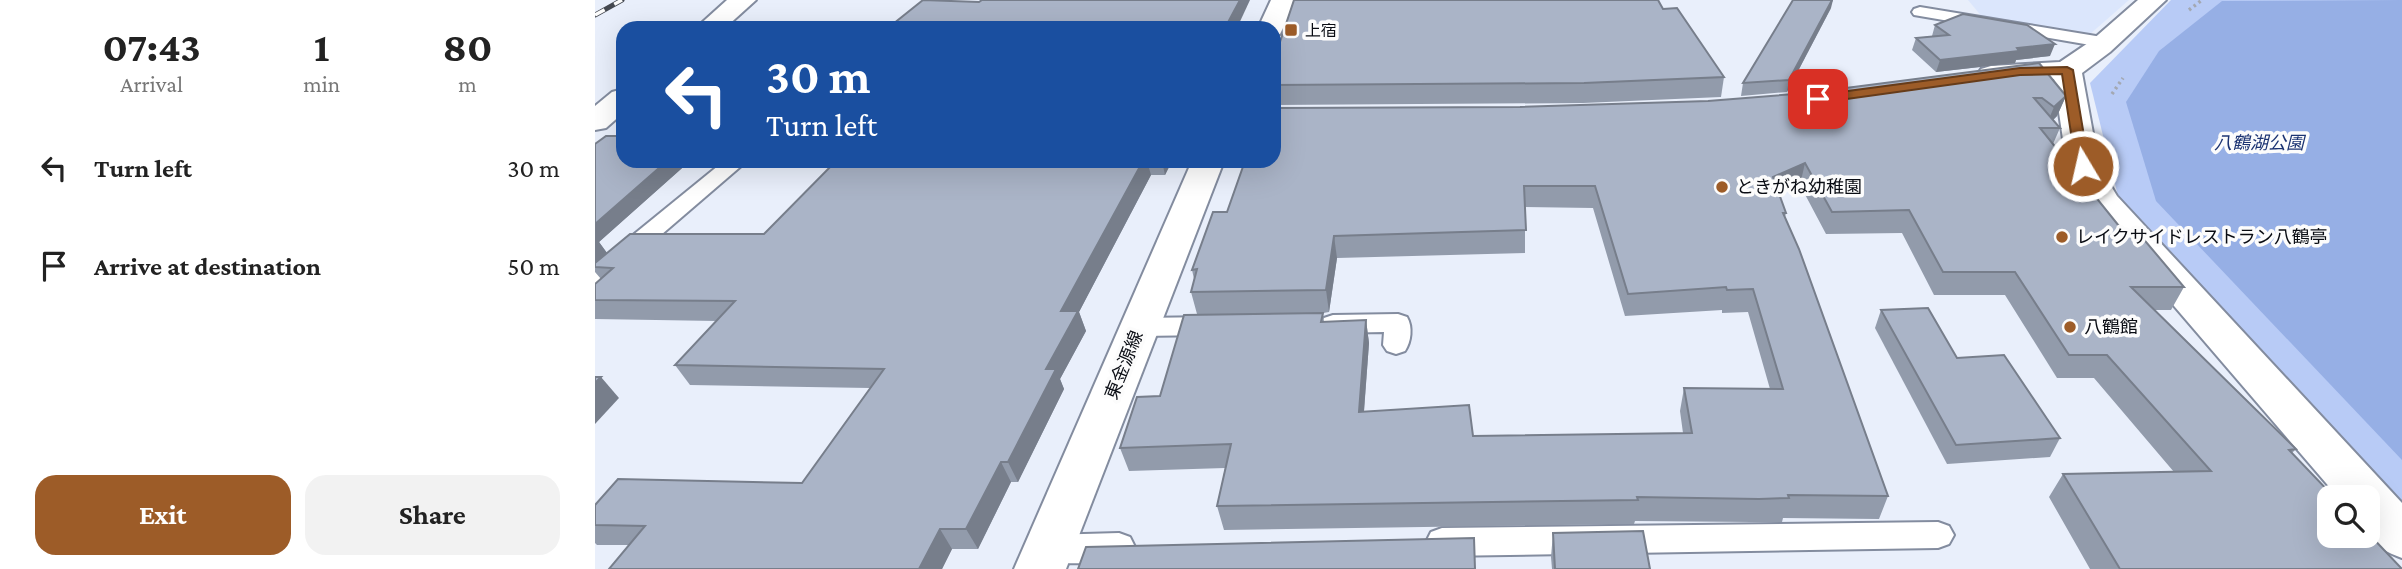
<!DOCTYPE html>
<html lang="en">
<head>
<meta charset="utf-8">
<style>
	body { margin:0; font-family:"Crimson Pro","Noto Sans JP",serif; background:#f2f2f2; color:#222; height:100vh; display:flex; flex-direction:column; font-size:26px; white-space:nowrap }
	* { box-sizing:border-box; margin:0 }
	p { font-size:23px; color:#767676 }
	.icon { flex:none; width:38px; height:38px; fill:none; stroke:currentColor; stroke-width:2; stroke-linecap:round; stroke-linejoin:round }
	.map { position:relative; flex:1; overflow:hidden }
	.panel { display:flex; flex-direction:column; background:#fff; width:595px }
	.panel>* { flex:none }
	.top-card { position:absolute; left:21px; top:21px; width:665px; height:147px; border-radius:21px; box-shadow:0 7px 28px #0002; background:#1a4fa0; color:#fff; overflow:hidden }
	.fabs { position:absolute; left:1722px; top:485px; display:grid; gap:14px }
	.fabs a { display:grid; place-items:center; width:63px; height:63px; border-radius:14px; background:#fff; box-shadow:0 7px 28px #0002; font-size:35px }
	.pin { position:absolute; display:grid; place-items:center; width:60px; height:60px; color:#fff; margin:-30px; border-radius:14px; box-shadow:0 4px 10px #0006 }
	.me { position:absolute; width:77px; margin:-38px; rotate:351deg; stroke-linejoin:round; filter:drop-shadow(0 0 5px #0008) }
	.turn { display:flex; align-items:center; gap:24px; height:147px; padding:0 35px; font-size:32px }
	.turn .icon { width:91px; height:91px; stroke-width:2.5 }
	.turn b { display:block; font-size:49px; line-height:60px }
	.eta { display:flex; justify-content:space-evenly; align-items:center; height:119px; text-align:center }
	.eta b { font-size:42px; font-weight:700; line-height:49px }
	.cta { display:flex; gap:14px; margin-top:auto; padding:14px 35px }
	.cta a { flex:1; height:80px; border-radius:21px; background:#9d5c28; color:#fff; font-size:28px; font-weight:700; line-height:80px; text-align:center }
	.cta a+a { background:#f2f2f2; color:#222 }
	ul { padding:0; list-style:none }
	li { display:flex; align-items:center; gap:21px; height:98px; padding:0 35px }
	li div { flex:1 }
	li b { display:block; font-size:26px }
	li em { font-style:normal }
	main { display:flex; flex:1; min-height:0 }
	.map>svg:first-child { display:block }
	.built { fill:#dbe6fc }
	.green { fill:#b8cbf6 }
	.water { fill:#96afe5 }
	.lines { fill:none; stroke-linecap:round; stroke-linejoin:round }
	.lane-casing { stroke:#838c9f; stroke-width:4 }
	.street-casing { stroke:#838c9f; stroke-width:4 }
	.secondary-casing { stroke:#838c9f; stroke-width:4 }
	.path { stroke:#a3a8b2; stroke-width:3.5; stroke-dasharray:2.5 3.5; stroke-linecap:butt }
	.lane { fill:#fff; fill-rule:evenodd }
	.street { fill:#fff; fill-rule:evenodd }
	.secondary { fill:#fff; fill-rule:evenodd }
	.rail-casing { stroke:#444850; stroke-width:5 }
	.rail { stroke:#fcfcfc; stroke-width:3.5; stroke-dasharray:11; stroke-linecap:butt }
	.wall { fill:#929bab; fill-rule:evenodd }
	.shaded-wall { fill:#777e8b }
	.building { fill:#aab4c7; stroke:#777e8b; stroke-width:2 }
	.route { fill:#9d5c28; stroke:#663c1a; stroke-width:2 }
	.poi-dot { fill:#9d5c28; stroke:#fcfcfc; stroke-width:2.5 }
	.labels { text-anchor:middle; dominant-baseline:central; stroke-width:7; stroke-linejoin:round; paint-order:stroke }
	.far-poi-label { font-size:16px; fill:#090c13; stroke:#fcfcfc; text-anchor:start }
	.park-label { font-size:18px; font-style:italic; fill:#1c3473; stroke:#fcfcfc }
	.poi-label { font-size:18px; fill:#090c13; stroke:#fcfcfc; text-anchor:start }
	.street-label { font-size:18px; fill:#090c13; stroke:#fcfcfc }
</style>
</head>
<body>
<main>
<section class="panel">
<div class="eta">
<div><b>07:43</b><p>Arrival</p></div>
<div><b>1</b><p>min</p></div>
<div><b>80</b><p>m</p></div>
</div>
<ul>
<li><svg class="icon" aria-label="left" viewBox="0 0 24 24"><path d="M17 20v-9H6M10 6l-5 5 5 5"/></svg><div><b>Turn left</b></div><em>30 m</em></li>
<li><svg class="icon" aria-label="arrive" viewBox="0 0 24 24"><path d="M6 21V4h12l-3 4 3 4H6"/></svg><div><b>Arrive at destination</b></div><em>50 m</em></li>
</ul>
<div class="cta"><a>Exit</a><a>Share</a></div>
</section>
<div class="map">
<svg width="1807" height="569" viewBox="0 0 1807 569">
	<rect width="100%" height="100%" fill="#e9effb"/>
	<path class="built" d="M1373 0H1534L1494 35 1388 18Z"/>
	<path class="green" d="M1576 0H1807V505L1525 204 1495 83Z"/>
	<path class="water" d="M1807 0V460L1561 201 1531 102 1564 51 1627 1Z"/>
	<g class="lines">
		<g class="lane-casing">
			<g id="lane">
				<path d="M1325 7 1507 37 1516 42 1507 47 1319 15 1317 12 1319 9Z"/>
				<path d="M129 161H152L9 284 0 287V266Z"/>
				<path d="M803 314 812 317C818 327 816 342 810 351L801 354 792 351 788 345 789 332 738 333 729 330 725 324 729 318 738 315Z"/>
				<path d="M617 317 626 320 630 326 626 332 617 335 545 336 536 333 532 327 536 321 545 318Z"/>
				<path d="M1343 522 1354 526 1359 535 1354 544 1343 548 847 556 836 552 831 542 836 532 847 528Z"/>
				<path d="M524 533 535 537 540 547 535 557C514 564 463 566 442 559L437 549 442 539 453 535Z"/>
			</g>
		</g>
		<g class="street-casing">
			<g id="street">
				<path d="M132 0H161L130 28H101Z"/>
				<path d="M1543 0H1571L1515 52 1487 73 1504 166 1522 196 1807 503V558C1770 545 1773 531 1773 497H1743L1495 208 1472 166 1459 79 1396 84 1386 81 1382 75 1386 69 1396 66 1465 62 1496 41Z"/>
				<path d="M28 89V113L11 128 0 130V106L17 92Z"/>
			</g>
		</g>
		<g class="secondary-casing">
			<g id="secondary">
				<path d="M676 0H702L685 34 679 35V28H663Z"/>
				<path d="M597 161H629L471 569H419Z"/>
			</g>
		</g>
		<g class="path">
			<path d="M1594 10 1607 0"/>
			<path d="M1517 94 1528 78"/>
		</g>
		<use href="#lane" class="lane"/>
		<use href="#street" class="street"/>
		<use href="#secondary" class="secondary"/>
		<g class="rail-casing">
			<path id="rail" d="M0 15 27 0"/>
		</g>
		<use href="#rail" class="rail"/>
	</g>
	<g class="wall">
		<path d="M1236 8 1192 92 1146 96 1148 83Z"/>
		<path d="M1068 9 1129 77 1126 97 988 103 679 105V60Z"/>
		<path d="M1340 25 1455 56 1421 60 1420 63 1341 72 1317 50 1321 38 1337 36Z"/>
		<path d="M1471 96 1462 116 1458 120 1465 128 1458 144 1532 236 1589 287 1576 310H1559L1701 449 1697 453 1807 569H1495L1454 497 1468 474 1579 472 1499 378H1462L1410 295H1339L1307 233 1231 234 1205 185 1184 194 1191 213 1190 217 1293 496 1284 519 1188 518 1187 522H1157L1040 521 1039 524 629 530 622 506 630 468 534 471 525 448 565 396 602 314 596 292 599 279 597 270 632 212 925 107ZM930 207 998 208 1030 316 1127 310V313L1153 312 1175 389 1089 388 1085 411 1088 433 878 436 769 412 774 343 771 320 729 322 728 313 734 312 742 258 930 253Z"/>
		<path d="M0 144 28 161H95L4 242 12 253 169 234 239 163 189 161H577L570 175H556L484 312 491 331 465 379 469 389 423 482H416L383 549H357L347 569H14L34 545H2L0 543V505L207 483 275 388 95 385 80 365 122 321 0 319V284L6 279 0 272Z"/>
		<path d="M1286 310 1362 358 1465 438 1455 457 1352 464 1280 328Z"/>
		<path d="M958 533 1055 569H957L956 557Z"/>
	</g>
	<g class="shaded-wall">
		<path d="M645 0H655L642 28H630Z"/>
		<path d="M1237 0H1238L1236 8 1192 92 1194 80Z"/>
		<path d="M1460 44 1455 56 1421 60 1420 63 1341 72 1345 60 1422 48Z"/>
		<path d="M1471 96 1462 116 1450 128 1459 107Z"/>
		<path d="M72 161H95L4 242 12 253 0 264V224Z"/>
		<path d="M548 161H552L556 175 484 312 491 331 465 379 469 389 423 482 413 462 451 369 466 311Z"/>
		<path d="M567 161H577L570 175Z"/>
		<path d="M1210 163 1205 185 1173 199 1178 177Z"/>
		<path d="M739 236 742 258 734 312 731 290Z"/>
		<path d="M771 320 774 343 767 436 764 412Z"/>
		<path d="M6 377 24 398 0 424V383Z"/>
		<path d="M406 462 416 482 383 549 371 529Z"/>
		<path d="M345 529 357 549 347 569H324Z"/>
	</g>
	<g class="building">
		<path d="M328 0 384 2 387 0H645L630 28H293Z"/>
		<path d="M699 0H1063L1068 9 1082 8 1129 77 989 83 679 85V60Z"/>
		<path d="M1198 0H1237L1194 80 1148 83Z"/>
		<path d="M1368 14 1432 25 1460 44 1422 48 1424 51 1345 60 1321 38 1354 35 1340 25Z"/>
		<path d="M1444 63 1471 96 1459 107 1447 98H1439L1465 128H1445L1532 236H1546L1589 287H1536L1701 449 1694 450 1739 497H1734V536H1773V533L1807 569H1525L1468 474 1616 471 1512 355H1474L1420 272H1348L1314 210 1237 212 1210 163 1178 177 1191 213H1188L1204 249 1293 496 1193 495 1194 498 1164 499 1042 497 1043 500 622 506 636 444 525 448 542 397 565 396 589 315 728 313 726 322 771 320 764 412 874 405 878 436 1097 433 1089 388 1188 389 1158 289 1132 290 1131 287 1033 294 1000 186H929L931 230 739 236 731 290 596 292 602 269 597 270 618 212H632L650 161H679V108L925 107 1113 101 1212 93Z"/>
		<path d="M11 136H28V161H72L0 224V144Z"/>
		<path d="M241 161H548L466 311H483L451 369H461L413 462H406L371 529H345L324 569H14L50 526 0 525V505L23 479 207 483 289 369 80 365 140 301 0 300V284L18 268 0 267V263L35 234H169Z"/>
		<path d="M1333 308 1362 358 1409 355 1465 438 1361 445 1286 310Z"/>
		<path d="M0 377H6L0 383Z"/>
		<path d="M1048 531 1055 569H960L958 533Z"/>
		<path d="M879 538 880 569H483L491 547Z"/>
	</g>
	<path class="route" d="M1472 67 1478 70 1494 166 1488 170 1481 166 1467 74 1425 75 1223 103 1217 99 1223 95 1425 68Z"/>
	<g class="poi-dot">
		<rect x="689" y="23" width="14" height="14" rx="3.5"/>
		<circle cx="1127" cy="187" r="7"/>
		<circle cx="1467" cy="237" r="7"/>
		<circle cx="1475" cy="327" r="7"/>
	</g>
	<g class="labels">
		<g class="far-poi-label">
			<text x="710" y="30">上宿</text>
		</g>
		<g class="park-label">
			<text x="1664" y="143">八鶴湖公園</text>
		</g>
		<g class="poi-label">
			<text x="1141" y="187">ときがね幼稚園</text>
			<text x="1481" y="237">レイクサイドレストラン八鶴亭</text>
			<text x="1489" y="327">八鶴館</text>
		</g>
		<g class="street-label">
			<text transform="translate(529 365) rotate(-68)">東金源線</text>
		</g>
	</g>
</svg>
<div class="fabs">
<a><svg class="icon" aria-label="search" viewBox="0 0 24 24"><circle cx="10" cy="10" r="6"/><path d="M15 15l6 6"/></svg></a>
</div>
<div class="pin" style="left:1223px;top:99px;background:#d93025"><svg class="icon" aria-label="arrive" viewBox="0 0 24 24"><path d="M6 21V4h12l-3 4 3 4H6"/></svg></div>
<svg class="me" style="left:1488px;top:166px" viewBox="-20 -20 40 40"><circle r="17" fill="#9d5c28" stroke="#fff" stroke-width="3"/><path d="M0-11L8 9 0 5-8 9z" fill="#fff"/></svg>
<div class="top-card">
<div class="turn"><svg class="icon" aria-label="left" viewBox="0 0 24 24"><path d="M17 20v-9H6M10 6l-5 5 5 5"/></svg><div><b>30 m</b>Turn left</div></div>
</div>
</div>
</main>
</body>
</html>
